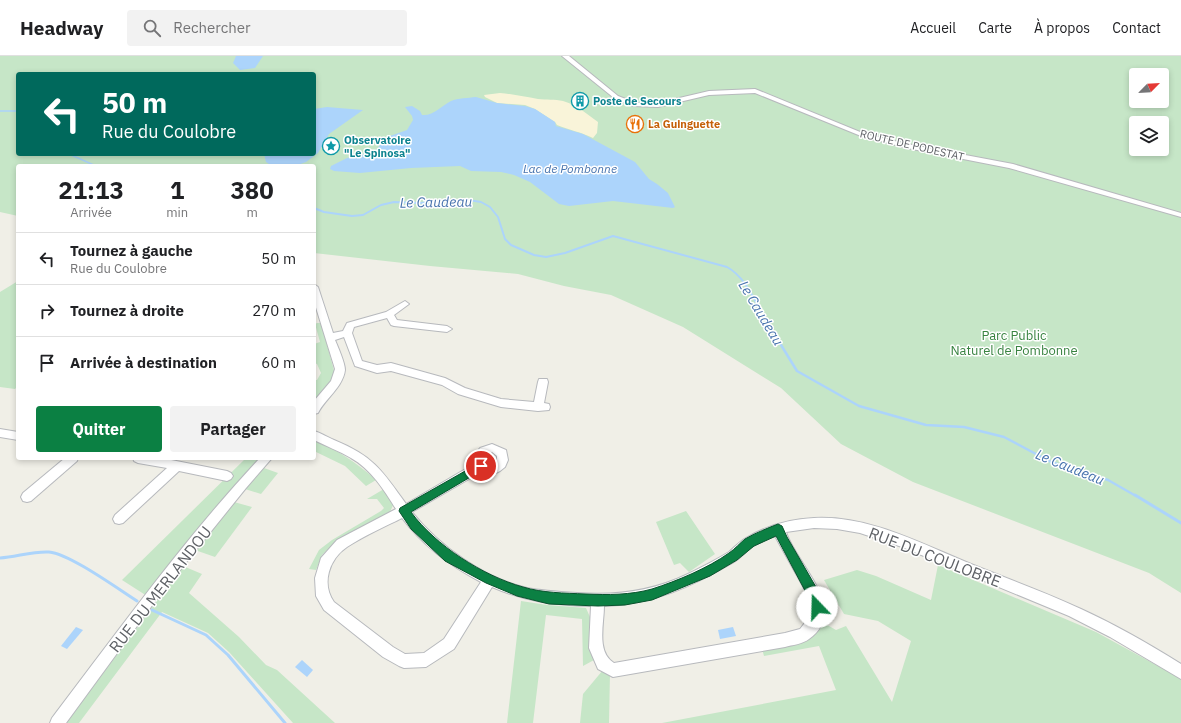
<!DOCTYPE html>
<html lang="fr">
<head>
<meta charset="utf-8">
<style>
	body { margin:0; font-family:"IBM Plex Sans",sans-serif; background:#f2f2f2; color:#202124; height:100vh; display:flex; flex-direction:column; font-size:15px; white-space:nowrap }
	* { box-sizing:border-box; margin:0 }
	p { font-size:13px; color:#757577 }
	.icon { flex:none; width:22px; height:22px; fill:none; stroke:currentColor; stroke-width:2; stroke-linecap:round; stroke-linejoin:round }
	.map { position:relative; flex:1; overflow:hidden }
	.side { position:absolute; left:16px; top:108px; width:300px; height:296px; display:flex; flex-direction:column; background:#fff; border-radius:4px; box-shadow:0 2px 6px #0003 }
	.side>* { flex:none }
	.hud { position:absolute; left:16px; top:16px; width:300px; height:84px; border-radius:4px; box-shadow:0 2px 6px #0003; background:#00695c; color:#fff; overflow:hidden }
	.needle { width:26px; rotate:66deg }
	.fabs { position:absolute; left:1129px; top:12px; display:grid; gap:8px }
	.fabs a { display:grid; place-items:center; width:40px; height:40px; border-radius:4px; background:#fff; box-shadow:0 2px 6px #0003; font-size:20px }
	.pin { position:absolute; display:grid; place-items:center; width:34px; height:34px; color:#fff; margin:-17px; border:2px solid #fff; border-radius:50%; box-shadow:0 1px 4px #0007 }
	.me { position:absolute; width:44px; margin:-22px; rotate:339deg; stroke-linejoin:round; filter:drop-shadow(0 0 3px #0008) }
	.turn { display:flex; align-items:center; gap:14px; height:84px; padding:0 20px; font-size:18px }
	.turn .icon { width:52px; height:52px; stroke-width:2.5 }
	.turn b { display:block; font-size:28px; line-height:34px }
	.eta { display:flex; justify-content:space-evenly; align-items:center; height:68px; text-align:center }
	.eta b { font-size:24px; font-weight:700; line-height:28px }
	.button { display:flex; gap:8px; margin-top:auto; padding:8px 20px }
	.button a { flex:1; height:46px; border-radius:4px; background:#0b8043; color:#fff; font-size:16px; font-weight:700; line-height:46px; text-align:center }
	.button a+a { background:#f2f2f2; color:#202124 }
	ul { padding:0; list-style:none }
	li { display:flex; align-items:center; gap:12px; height:52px; padding:0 20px; border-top:1px solid #e0e0e0 }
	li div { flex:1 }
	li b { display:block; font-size:15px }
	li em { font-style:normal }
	header { display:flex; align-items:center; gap:24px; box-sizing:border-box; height:56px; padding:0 20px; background:#fff; border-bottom:1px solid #e0e0e0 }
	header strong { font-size:19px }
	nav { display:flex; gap:22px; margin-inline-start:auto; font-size:14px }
	.search { width:280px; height:36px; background:#f2f2f2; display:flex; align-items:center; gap:10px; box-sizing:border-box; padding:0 14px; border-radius:4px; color:#757577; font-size:15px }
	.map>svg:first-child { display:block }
	.green { fill:#c6e6c7; fill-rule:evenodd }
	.sand { fill:#f9f4d9 }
	.water { fill:#acd4fb }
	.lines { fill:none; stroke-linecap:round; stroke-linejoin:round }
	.stream-far3 { stroke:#acd4fb; stroke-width:1.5 }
	.stream-far2 { stroke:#acd4fb; stroke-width:2 }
	.stream-far1 { stroke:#acd4fb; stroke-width:2.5 }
	.stream { stroke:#acd4fb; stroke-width:3 }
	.minor-casing { stroke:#b7b9bd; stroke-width:2 }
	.minor { fill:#fff; fill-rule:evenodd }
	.route { fill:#0b8043; stroke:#07532c }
	.labels { text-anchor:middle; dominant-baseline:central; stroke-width:3; stroke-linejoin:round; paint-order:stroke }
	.far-culture-label { font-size:11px; font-weight:bold; fill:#0d838f; stroke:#fff; text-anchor:start }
	.far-food-label { font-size:11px; font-weight:bold; fill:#c56008; stroke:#fff; text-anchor:start }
	.far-street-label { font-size:11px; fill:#5f6267; stroke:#fff }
	.far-water-label { font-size:12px; font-style:italic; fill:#4874ae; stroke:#fff }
	.park-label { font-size:13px; fill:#398341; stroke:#fff }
	.water-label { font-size:14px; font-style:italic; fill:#4874ae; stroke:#fff }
	.near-street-label { font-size:16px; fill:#5f6267; stroke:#fff }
</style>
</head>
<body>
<header>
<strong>Headway</strong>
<div class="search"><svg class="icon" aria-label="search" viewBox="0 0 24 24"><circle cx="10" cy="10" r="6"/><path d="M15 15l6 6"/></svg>Rechercher</div>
<nav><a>Accueil</a><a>Carte</a><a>À propos</a><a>Contact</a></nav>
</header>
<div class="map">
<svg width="1181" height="667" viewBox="0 0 1181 667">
	<rect width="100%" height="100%" fill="#f0efe7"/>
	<g class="green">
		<path d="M0 0H1181V537L1149 517 913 426 841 388 781 332 683 271 611 239 564 230 518 218 430 210 314 197V110H18V160L0 156V84H1H0ZM18 18H314V98H18ZM1136 19H1162V45H1136ZM1136 67H1162V93H1136Z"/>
		<path d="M18 225V330L15 333 0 331V236Z"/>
		<path d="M317 267H321L335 318 333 324 314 347V324H317L321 317 317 308 314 307V288L320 286 315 268Z"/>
		<path d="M314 383C338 395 356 406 376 424L366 430 345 410 314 395Z"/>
		<path d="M246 402H262L147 540 122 524Z"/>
		<path d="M264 412 278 417 261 438 245 433Z"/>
		<path d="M384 433 394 447 390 456 337 486 327 494 322 499 316 514 309 513 319 494 332 484 381 455 384 452 377 443H367Z"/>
		<path d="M234 446 252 451 215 501 195 494Z"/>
		<path d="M686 455 715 498 689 516 680 507 674 509 656 466Z"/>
		<path d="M938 509 1096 576 1178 621 1181 623V667H662L836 634 819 590 764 600 762 593 785 590 808 584 822 566 836 574 846 570 892 646 911 585 878 565 844 558 824 524 857 514 876 520 931 544Z"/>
		<path d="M183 510 202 518 189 537 239 581 266 609 277 614 335 667H293L229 596 208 577 162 556 79 667H66Z"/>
		<path d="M521 545 547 549 586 552 590 561 591 587 594 604 583 610 582 563 546 559 533 667H507Z"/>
		<path d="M603 614 610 618 609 667H580L583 638Z"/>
	</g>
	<path class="sand" d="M500 37C513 38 525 41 538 43 546 44 555 43 563 45 577 49 587 58 598 66L597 77 593 82C581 76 569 74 557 69L555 66 535 53 525 49 497 47 485 41 484 39Z"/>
	<g class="water">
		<path d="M236 0H263L255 12 240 14 233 7Z"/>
		<path d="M476 41 497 47 525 50 535 53 555 66 556 70 583 78 635 106 649 123 657 128 668 137 675 151 673 152 613 145 569 150 559 148 530 126 514 119 501 116 471 115 460 110 411 112 360 117 334 115 330 113 331 110 347 102 369 97 376 94 387 81 407 74 413 64 412 60 405 51 412 50 420 55 422 59C434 60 441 50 451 45 458 42 468 42 476 41Z"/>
		<path d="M327 51 363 54 329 78 318 97 306 106 295 110H272L266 106 264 98H314V53Z"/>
		<path d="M76 571 83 574 67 593 61 590Z"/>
		<path d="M733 571 736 580 720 583 718 574Z"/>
		<path d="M302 604 313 614 307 621 295 611Z"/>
	</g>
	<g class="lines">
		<g class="stream-far3">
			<path d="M0 55H18"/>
			<path d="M69 98 96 110"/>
		</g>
		<path class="stream-far2" d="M314 152 324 156 352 160 363 159 381 149 394 146 419 147 468 144 481 146 490 151 498 161 505 183 511 189 534 199 546 201 565 197 613 180 727 211C745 221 753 242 763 259"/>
		<path class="stream-far1" d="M762 258 797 315 859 350 926 369 964 371 1004 381 1051 406 1108 424 1136 440"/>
		<g class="stream">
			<path d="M1135 439 1181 467"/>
			<path d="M0 502C16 501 33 495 49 496 70 498 118 533 137 545"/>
			<path d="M152 554 206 579 228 599 285 667"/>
		</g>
		<g class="minor-casing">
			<g id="minor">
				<path d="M562 0H569L618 40 636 47H658L709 35 755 33 865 78 907 88 1013 108 1181 157V161L1009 112 907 92 861 80 755 37 709 39 658 51 633 50 614 42Z"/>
				<path d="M314 228 318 231 333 277 343 275 347 267 386 256 405 245 409 248 394 259 397 264 447 270 452 273 447 276 394 270 391 269 387 262 354 271 352 277 362 305 377 309 391 307 445 322 465 332 501 343 534 346 538 326 539 323H547L548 326 544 347 549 348 550 351 549 354 538 355 501 351 458 338 442 329 391 315 377 317 355 310 344 281 335 284C338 291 345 307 345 314 343 331 325 343 318 357L314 358V345L331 325 335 313 314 245Z"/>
				<path d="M0 373 18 376V384L0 381Z"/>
				<path d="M314 375C321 377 327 381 334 384 373 400 382 414 406 448L474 408V400L480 392 492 388 506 394 508 404 505 411 500 415 496 417 481 416 412 456C439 490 484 522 527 532 543 535 560 536 577 537 616 540 653 535 688 518 702 511 716 504 729 496 735 491 739 486 746 482 766 470 790 463 814 462 869 459 922 488 971 508 1008 523 1045 536 1081 553 1116 569 1149 588 1181 608V623L1110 581 1069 560 902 491 860 477 837 473 814 472 786 476C796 508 850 553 809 583 803 588 792 589 785 591L613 621 598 613 589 592 591 550C554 549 527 546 492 531L454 593 426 611 404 612 399 610 383 601 324 554 316 540 315 522 321 502 337 484 396 453C384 434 371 413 351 402 339 395 326 390 314 384ZM492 396 497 400V405L494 407H487L484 405V402ZM402 462C423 490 450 510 481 526L444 583 424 597 405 598 393 591 334 546C321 528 329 503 347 491 364 480 384 471 402 462ZM775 480 810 543 811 559 800 573 785 577 614 607C596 596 604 568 604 550 652 549 693 530 734 506 740 502 745 497 750 492 758 487 767 483 775 480Z"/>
				<path d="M65 402H78L77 405 31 445 27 446 23 445 21 441 23 437Z"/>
				<path d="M133 402H161L227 415 231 417 233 420 231 423 227 425 179 415 123 467 119 468 115 467 113 463 115 459 167 412 138 407 134 405Z"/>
				<path d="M260 402H272L246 432 159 540 66 667H50L52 662C119 574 184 483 260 402Z"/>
			</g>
		</g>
		<use href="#minor" class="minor"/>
	</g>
	<path class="route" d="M481 406 484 407 486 410 484 413 411 456C435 489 483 520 523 531 543 537 564 537 586 538 607 539 631 539 652 533 677 525 708 512 729 497 735 493 740 487 745 483 755 477 768 472 778 468L782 470 787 481 820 538 823 551 821 555 817 557 813 555 810 544 776 480 754 490 737 504 710 520 652 544 625 549 598 550 549 548 517 540 486 527 445 505 411 473 399 455 400 452Z"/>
	<defs>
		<g id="building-ring" transform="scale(0.9)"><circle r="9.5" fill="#fff" stroke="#0f9aa8" stroke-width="1.5"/><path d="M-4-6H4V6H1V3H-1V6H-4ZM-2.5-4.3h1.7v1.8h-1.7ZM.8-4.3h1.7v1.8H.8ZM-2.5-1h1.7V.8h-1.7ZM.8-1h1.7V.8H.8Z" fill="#0f9aa8"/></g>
		<g id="restaurant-ring" transform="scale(0.9)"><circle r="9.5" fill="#fff" stroke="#e8710a" stroke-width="1.5"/><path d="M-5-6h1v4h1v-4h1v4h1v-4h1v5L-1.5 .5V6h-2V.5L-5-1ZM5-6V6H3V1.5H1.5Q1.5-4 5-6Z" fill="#e8710a"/></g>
		<g id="sight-ring" transform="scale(0.9)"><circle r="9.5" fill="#fff" stroke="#0f9aa8" stroke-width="1.5"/><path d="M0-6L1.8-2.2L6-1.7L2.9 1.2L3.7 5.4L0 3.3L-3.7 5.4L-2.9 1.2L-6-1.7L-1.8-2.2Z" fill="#0f9aa8"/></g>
	</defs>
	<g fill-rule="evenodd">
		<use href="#building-ring" x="580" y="45"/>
		<use href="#restaurant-ring" x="635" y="68"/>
		<use href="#sight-ring" x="331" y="90"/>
	</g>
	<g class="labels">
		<g class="far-culture-label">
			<text x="593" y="45">Poste de Secours</text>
			<text x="344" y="84">Observatoire<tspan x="344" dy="13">"Le Spinosa"</tspan></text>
		</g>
		<g class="far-food-label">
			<text x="648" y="68">La Guinguette</text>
		</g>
		<g class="far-street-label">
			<text transform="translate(912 89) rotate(13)">ROUTE DE PODESTAT</text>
		</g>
		<g class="far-water-label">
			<text x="570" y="112">Lac de Pombonne</text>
		</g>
		<g class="park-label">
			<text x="1014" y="279">Parc Public<tspan x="1014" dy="15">Naturel de Pombonne</tspan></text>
		</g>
		<g class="water-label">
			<text transform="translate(436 146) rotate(-1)">Le Caudeau</text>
			<text transform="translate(761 257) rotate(59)">Le Caudeau</text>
			<text transform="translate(1070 411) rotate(22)">Le Caudeau</text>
		</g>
		<g class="near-street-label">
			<text transform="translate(935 501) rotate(21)">RUE DU COULOBRE</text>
			<text transform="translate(160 533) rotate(-52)">RUE DU MERLANDOU</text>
		</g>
	</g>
</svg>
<div class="fabs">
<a><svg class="needle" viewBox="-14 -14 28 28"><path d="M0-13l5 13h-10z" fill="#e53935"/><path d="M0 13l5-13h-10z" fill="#757577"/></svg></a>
<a><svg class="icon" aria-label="layers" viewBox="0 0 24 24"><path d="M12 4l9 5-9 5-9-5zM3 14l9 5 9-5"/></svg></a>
</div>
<div class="pin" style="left:481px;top:410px;background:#d93025"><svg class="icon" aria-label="arrive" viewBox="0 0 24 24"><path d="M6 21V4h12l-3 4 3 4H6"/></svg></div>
<svg class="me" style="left:817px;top:551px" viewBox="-20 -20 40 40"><circle r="19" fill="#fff"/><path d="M0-13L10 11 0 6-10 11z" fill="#0b8043"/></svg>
<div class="hud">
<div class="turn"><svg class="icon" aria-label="left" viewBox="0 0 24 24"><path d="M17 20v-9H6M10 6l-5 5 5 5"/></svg><div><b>50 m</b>Rue du Coulobre</div></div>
</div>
<section class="side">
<div class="eta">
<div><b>21:13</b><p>Arrivée</p></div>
<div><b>1</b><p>min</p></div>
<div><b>380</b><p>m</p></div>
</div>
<ul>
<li><svg class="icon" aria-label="left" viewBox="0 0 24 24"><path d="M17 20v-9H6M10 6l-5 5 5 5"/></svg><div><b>Tournez à gauche</b><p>Rue du Coulobre</p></div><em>50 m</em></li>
<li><svg class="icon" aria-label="right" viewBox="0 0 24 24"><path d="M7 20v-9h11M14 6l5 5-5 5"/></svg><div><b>Tournez à droite</b></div><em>270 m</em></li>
<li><svg class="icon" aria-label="arrive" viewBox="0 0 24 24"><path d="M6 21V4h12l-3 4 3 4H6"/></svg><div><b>Arrivée à destination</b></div><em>60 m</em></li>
</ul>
<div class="button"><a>Quitter</a><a>Partager</a></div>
</section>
</div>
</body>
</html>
